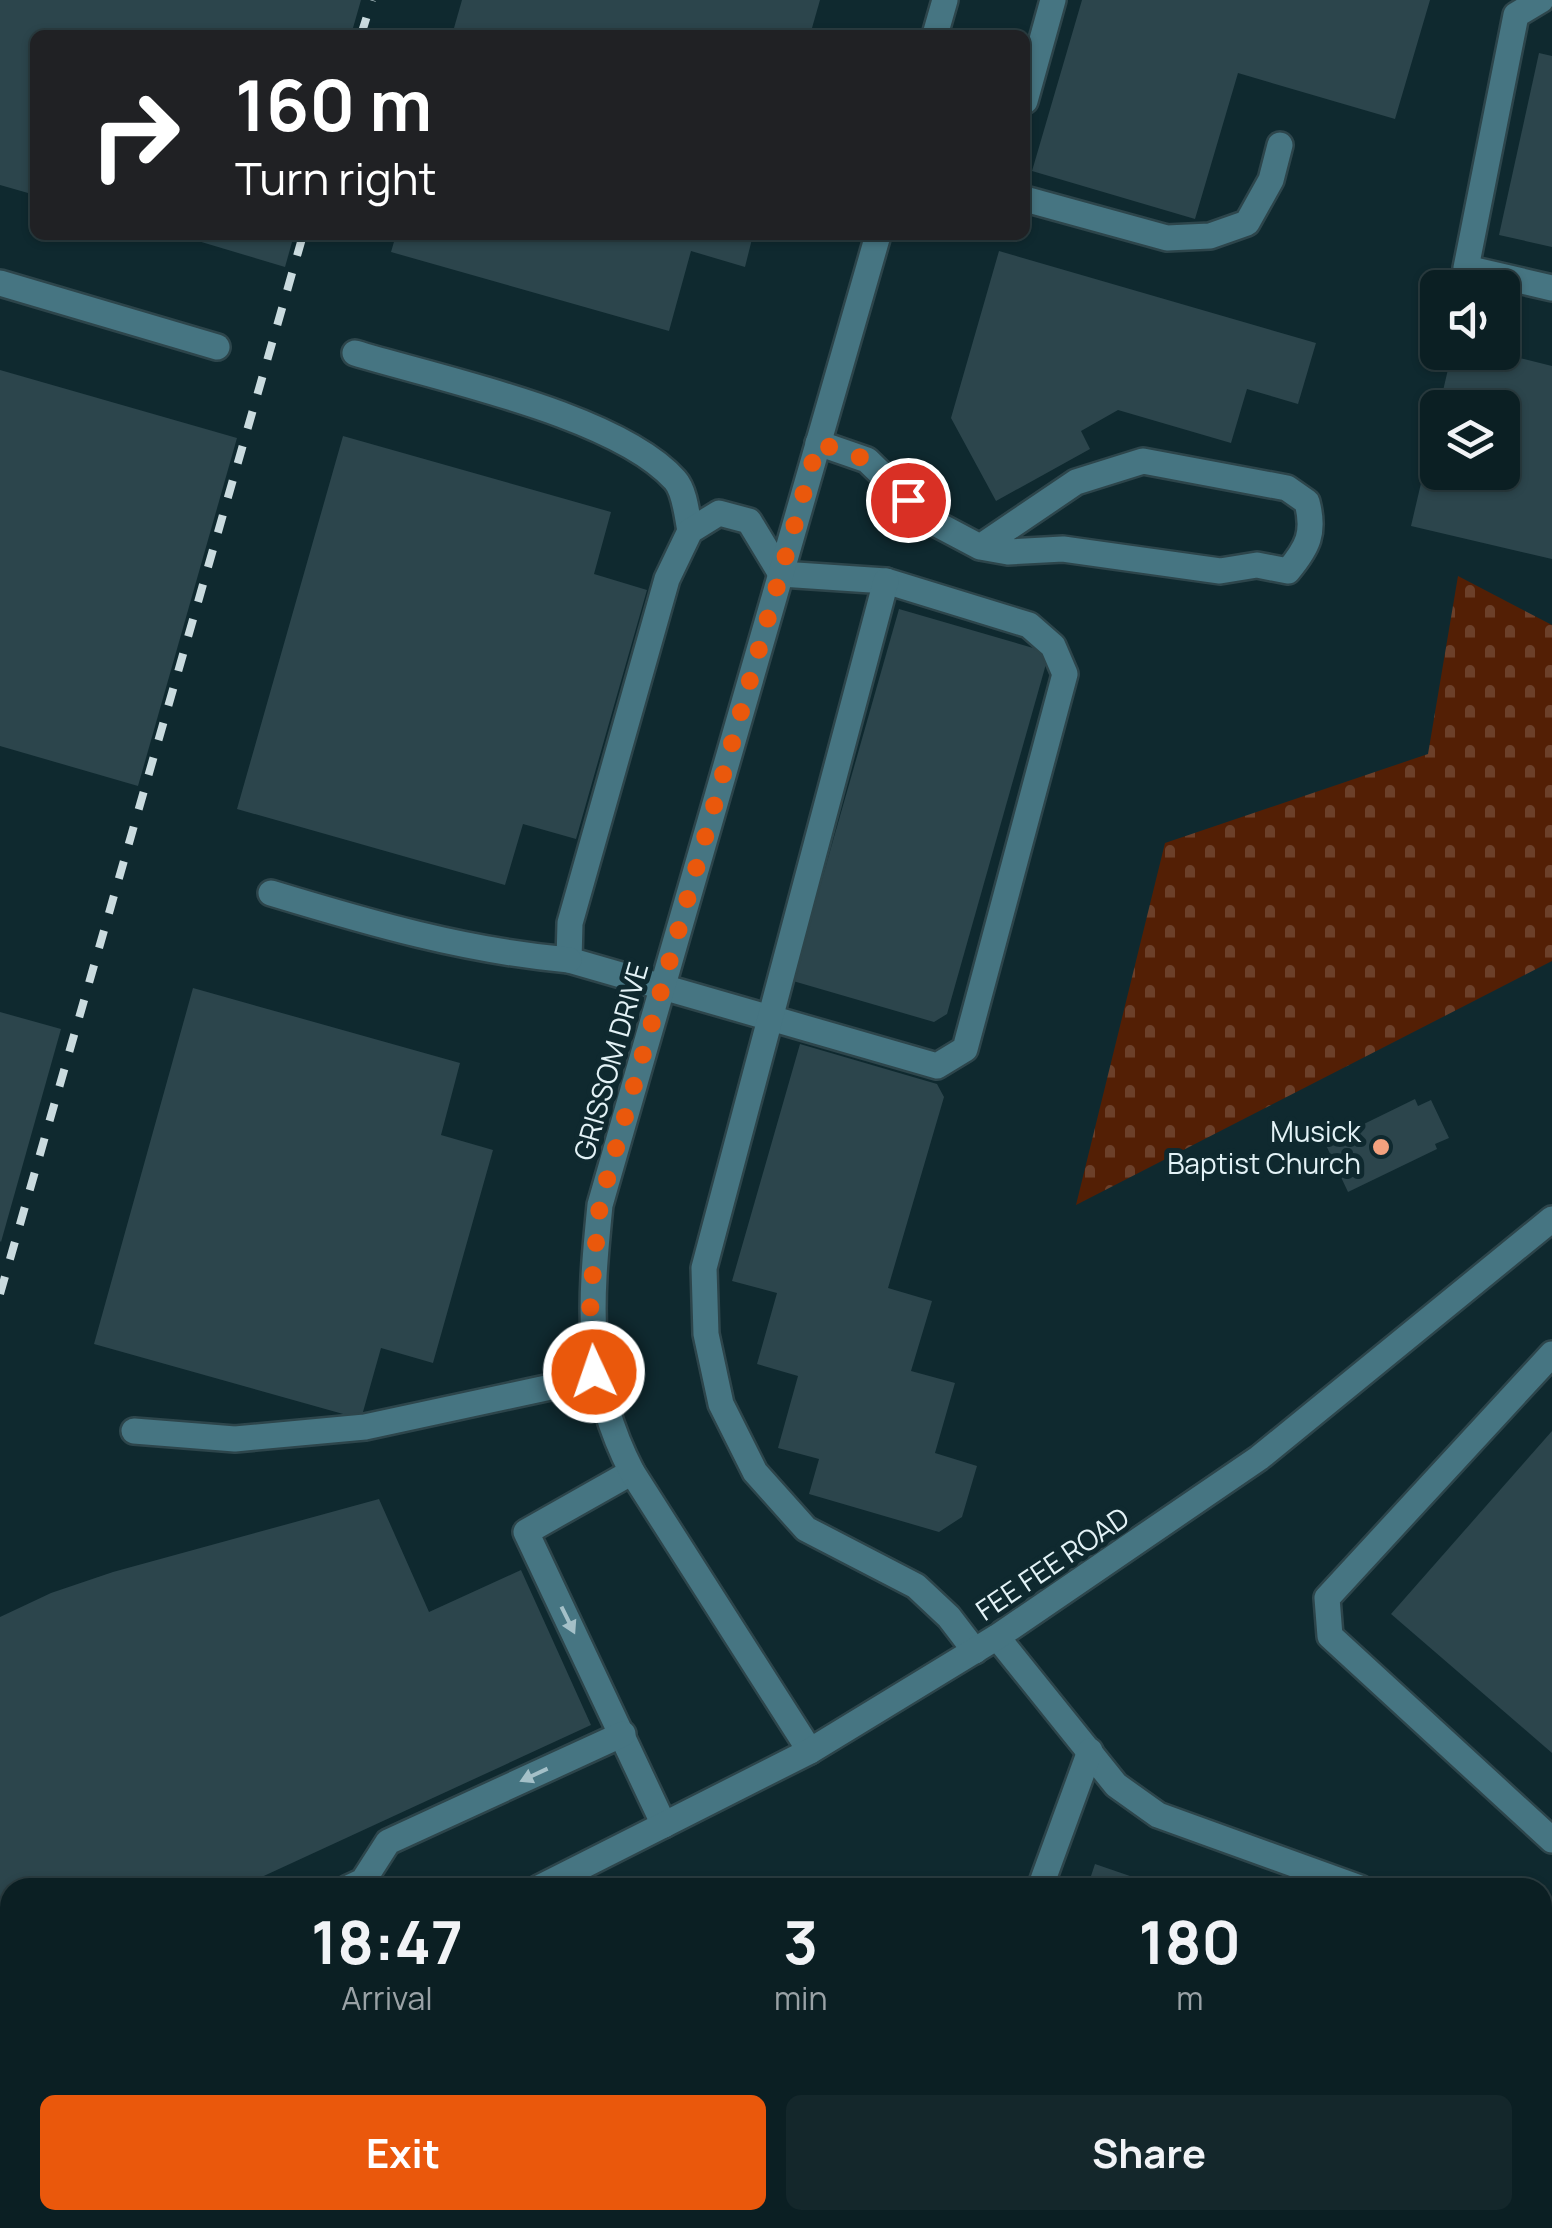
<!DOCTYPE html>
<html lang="en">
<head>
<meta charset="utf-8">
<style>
	body { margin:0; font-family:Manrope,sans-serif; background:#14272b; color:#f1f3f6; height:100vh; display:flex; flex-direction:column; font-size:38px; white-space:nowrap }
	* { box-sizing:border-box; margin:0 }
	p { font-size:32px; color:#9aa2a6 }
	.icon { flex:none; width:55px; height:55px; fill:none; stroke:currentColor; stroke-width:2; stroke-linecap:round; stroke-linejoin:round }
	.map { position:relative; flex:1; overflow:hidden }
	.drawer { position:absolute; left:0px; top:1878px; width:1552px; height:352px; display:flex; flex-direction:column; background:#0b1f23; border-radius:30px 30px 0 0; box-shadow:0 2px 8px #0004,0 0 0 2px #2b3d41 }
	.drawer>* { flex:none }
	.top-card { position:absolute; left:30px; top:30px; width:1000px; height:210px; border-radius:15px; box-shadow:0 2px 8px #0004,0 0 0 2px #2b3d41; background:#202124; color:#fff; overflow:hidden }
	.fabs { position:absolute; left:1420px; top:270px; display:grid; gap:20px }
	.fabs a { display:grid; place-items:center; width:100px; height:100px; border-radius:15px; background:#0b1f23; box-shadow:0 2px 8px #0004,0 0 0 2px #2b3d41; font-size:50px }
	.pin { position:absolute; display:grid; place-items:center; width:85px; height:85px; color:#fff; margin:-42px; border:5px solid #fff; border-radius:50%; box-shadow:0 2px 10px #0007 }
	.me { position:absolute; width:110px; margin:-55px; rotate:357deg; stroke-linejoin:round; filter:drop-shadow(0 0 8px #0008) }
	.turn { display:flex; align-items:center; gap:35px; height:210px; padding:0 40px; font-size:45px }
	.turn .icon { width:130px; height:130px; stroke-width:2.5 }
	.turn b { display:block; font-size:70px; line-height:85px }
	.eta { display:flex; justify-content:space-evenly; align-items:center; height:170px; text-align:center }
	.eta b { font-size:60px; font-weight:700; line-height:70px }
	.button { display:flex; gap:20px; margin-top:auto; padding:20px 40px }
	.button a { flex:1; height:115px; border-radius:15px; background:#ea580c; color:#fff; font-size:40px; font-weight:700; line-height:115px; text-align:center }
	.button a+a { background:#14272b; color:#f1f3f6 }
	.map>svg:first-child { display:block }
	.cemetery { fill:url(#cemetery-stones) }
	.building { fill:#2c454c }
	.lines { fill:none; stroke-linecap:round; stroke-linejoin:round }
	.minor-casing { stroke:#2d454b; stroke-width:30 }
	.minor { stroke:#467582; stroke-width:25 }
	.rail { stroke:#cadbdf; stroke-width:8; stroke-dasharray:18 18; stroke-linecap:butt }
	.oneway { fill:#a4c0c8 }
	.route { stroke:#ea580c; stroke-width:18; stroke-dasharray:0 32.4 }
	.poi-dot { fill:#f2a17e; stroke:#0f292f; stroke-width:4 }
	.labels { text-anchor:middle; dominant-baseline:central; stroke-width:10; stroke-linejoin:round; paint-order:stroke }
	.street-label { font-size:28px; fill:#e3f2f6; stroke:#0f292f }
	.poi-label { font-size:28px; fill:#e3f2f6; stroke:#0f292f; text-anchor:end }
</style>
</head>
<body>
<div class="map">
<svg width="1552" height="2228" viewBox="0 0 1552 2228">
	<defs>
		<pattern id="cemetery-stones" width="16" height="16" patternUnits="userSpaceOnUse" patternTransform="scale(2.5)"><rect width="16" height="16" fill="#531f05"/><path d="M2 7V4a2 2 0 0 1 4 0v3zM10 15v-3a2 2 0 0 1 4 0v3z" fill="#6c402a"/></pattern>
	</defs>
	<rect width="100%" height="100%" fill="#0f292f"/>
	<path class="cemetery" d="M1458 576 1552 625V961L1076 1205 1165 843 1428 754Z"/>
	<g class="building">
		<path d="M0 0H361L351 35H35V195L0 185Z"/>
		<path d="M462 0H820L810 35H452Z"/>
		<path d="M1082 0H1430L1395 119 1238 73 1195 219 1032 171Z"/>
		<path d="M1539 53 1552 56V247L1499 235Z"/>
		<path d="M178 235H294L285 267Z"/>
		<path d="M396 235H753L745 267 691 251 669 331 391 252Z"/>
		<path d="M999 251 1316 343 1298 404 1247 389 1231 443 1118 410 1081 431 1090 449 996 501 951 418Z"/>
		<path d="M1452 352H1495L1552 366V559L1411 526 1436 419 1438 472H1502V408H1439Z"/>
		<path d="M0 370 237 438 138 786 0 746Z"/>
		<path d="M343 436 611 512 594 574 647 590 576 839 523 824 505 885 237 809Z"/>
		<path d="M899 609 1040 650 1046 664 947 1014 934 1022 793 981Z"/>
		<path d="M193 988 460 1063 441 1135 493 1150 433 1363 381 1348 361 1419 94 1344Z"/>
		<path d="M0 1012 61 1029 1 1242 0 1241Z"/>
		<path d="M800 1044 937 1084 944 1097 888 1288 932 1301 911 1371 955 1383 935 1453 977 1466 962 1517 939 1532 809 1494 819 1459 778 1448 798 1376 757 1364 777 1293 732 1281Z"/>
		<path d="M1415 1099 1418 1106 1431 1100 1449 1138 1435 1144 1437 1149 1348 1192 1325 1143Z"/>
		<path d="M1552 1431V1753L1391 1614Z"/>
		<path d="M379 1499 429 1612 521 1570 591 1725 238 1888H10V1992L0 1997V1617L51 1593 113 1572Z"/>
		<path d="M1095 1864 1162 1887V1888H1087Z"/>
		<path d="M1027 2220 1024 2228H826L805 2221Z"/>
	</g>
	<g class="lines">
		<g class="minor-casing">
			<g id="minor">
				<path d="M1541 0 1516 15 1466 268 1552 288"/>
				<path d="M935 35 945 0"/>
				<path d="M1025 101 1053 0"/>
				<path d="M1025 199 1167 238 1210 236 1247 223 1271 180 1280 145"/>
				<path d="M0 283 217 347"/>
				<path d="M355 353C440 379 617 415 675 480 685 491 687 516 690 531"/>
				<path d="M818 443 867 460 929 520 980 547 1008 552 1063 549 1220 571 1257 565 1288 571C1308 547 1315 533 1307 502L1287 488 1143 461 1076 482 980 547"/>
				<path d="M719 513 749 521 781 574 886 581 1029 625 1053 646 1065 674 965 1049 937 1066 569 960 570 923 667 579 690 531Z"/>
				<path d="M886 581 704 1268 706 1334 721 1404 755 1472 806 1529 916 1586 949 1617 975 1651"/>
				<path d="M271 893C370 923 466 951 569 960"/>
				<path d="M1552 1354 1327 1598 1330 1636 1552 1840"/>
				<path d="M134 1431 235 1439 365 1427 597 1377"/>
				<path d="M632 1472 526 1532 664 1825"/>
				<path d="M997 1637 1116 1785 1158 1815 1360 1888"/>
				<path d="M810 1751 632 1472C584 1379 590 1305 600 1205L878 235"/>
				<path d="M348 1888 363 1881 388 1842 623 1734"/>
				<path d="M539 1888 810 1751 997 1637 1259 1458 1552 1219"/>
				<path d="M1040 1888 1090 1751"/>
				<path d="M1542 1971 1552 1978"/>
				<path d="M0 2047 10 2043"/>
				<path d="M0 2124 10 2119"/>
				<path d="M1542 2210 1552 2190"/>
				<path d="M622 2220 649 2228"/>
				<path d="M1223 2220 1246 2228"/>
				<path d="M437 2228 447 2220"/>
				<path d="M1106 2228 1110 2220"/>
			</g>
		</g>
		<use href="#minor" class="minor"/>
		<g class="rail">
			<path d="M361 35 372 0"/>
			<path d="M0 1294 303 235"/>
		</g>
	</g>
	<defs><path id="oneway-solid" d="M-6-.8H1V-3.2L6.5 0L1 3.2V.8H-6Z" transform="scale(2.5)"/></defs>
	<g class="oneway">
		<use href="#oneway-solid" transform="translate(568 1620) rotate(64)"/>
		<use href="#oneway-solid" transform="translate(534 1775) rotate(155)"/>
	</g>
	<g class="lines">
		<path class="route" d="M594 1372 590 1302 600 1204 818 443 868 460 908 500"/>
	</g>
	<circle class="poi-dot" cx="1381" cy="1147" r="10"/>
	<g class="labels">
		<g class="street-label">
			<text transform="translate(610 1061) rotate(-74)">GRISSOM DRIVE</text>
			<text transform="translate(1052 1563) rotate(-34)">FEE FEE ROAD</text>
		</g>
		<g class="poi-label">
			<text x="1361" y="1131">Musick<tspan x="1361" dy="32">Baptist Church</tspan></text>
		</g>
	</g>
</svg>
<div class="fabs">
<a><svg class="icon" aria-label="sound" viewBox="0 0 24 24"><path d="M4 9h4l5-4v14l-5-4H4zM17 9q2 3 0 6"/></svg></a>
<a><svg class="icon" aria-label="layers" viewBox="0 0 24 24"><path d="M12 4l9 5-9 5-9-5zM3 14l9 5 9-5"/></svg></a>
</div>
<div class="pin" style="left:908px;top:500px;background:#d93025"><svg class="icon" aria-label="arrive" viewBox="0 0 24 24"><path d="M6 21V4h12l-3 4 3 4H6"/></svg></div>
<svg class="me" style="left:594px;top:1372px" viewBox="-20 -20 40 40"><circle r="17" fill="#ea580c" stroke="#fff" stroke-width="3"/><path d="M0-11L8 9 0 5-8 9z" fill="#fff"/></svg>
<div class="top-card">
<div class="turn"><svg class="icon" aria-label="right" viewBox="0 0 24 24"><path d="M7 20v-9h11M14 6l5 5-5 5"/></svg><div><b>160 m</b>Turn right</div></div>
</div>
<section class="drawer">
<div class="eta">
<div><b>18:47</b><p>Arrival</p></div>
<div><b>3</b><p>min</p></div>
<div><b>180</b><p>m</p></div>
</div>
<div class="button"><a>Exit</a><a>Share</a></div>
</section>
</div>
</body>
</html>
